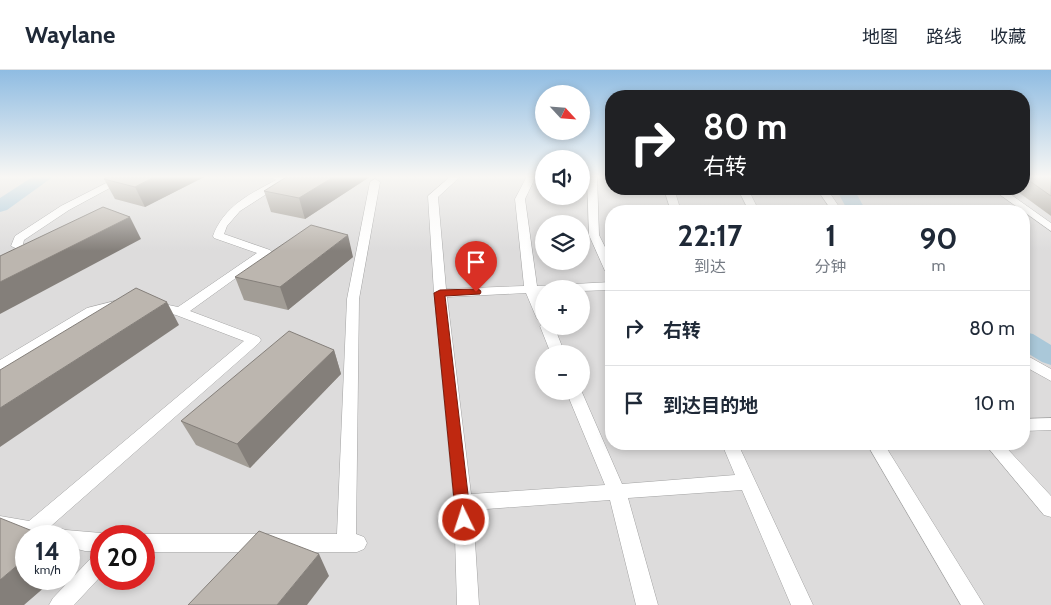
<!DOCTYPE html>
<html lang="zh">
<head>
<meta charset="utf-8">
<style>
	body { margin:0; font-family:Cabin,"Noto Sans SC",sans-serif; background:#f6f6f7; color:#1f2937; height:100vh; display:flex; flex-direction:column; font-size:19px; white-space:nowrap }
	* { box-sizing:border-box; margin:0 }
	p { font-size:16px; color:#747a83 }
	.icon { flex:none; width:28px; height:28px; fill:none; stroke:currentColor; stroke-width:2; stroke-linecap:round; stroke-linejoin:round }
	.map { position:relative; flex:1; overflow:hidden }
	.side { position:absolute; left:605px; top:135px; width:425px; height:245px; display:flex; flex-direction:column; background:#fff; border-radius:20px; box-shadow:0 2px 8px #0003 }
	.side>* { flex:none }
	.hud { position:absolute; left:605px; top:20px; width:425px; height:105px; border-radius:20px; box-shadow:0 2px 8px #0003; background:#202124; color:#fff; overflow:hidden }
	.needle { width:32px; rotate:116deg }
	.tools { position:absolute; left:535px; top:15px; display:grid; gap:10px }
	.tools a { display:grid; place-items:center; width:55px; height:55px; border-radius:50%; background:#fff; box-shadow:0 2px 8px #0003; font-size:25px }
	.speed { position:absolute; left:15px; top:455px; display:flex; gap:10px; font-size:25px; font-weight:700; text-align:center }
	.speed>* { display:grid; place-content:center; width:65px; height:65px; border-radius:50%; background:#fff; box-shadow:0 2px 8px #0003; line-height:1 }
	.speed small { font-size:12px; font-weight:400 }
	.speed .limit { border:8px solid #d22; background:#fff; color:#111 }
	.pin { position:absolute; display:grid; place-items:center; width:42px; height:42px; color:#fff; margin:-51px -21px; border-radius:50% 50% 50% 0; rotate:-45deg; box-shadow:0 0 5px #0007 }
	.pin .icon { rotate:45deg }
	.me { position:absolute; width:55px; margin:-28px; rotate:356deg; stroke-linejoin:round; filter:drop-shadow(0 0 4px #0008) }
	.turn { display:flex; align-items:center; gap:18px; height:105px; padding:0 15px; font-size:22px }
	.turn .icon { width:65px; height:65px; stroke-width:2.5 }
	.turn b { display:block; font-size:35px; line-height:42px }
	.eta { display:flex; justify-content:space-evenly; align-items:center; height:85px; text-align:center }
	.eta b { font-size:30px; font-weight:700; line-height:35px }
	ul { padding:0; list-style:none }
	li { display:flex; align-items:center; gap:15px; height:75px; padding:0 15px; border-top:1px solid #e0e1e3 }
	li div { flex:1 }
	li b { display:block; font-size:19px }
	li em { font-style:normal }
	header { display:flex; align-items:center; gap:30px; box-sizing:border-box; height:70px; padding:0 25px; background:#fff; border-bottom:1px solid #e0e1e3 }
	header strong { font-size:24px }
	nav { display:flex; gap:28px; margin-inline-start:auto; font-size:18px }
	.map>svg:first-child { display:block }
	.residential { fill:#dddcdc; fill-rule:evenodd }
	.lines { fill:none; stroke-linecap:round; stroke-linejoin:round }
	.canal { fill:#aac8d9; fill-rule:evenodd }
	.lane-casing { stroke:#a3a3a3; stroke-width:1 }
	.lane { fill:#fff; fill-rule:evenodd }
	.wall { fill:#a29d96 }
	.shaded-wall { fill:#847f7a }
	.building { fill:#bcb6af; stroke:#847f7a }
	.route { fill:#bf2810; stroke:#7c1a0a }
</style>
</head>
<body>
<header>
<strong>Waylane</strong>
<nav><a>地图</a><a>路线</a><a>收藏</a></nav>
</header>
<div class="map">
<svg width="1051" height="535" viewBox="0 0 1051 535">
	<rect width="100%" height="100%" fill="#efede6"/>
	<path class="residential" d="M0 106H544V126H581V106H611V119H1014L1051 146V535H0ZM611 141H1024V374H611ZM544 154H581V191H544ZM544 219H581V256H544ZM544 284H581V321H544ZM26 466H69V509H26ZM101 466H144V509H101Z"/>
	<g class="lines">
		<g class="canal">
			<path d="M34 106H54L7 140 0 142V128Z"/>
			<path d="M836 119H854L866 141H848Z"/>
			<path d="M1024 262 1033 264 1051 275V295L1042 292 1024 281Z"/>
		</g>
		<g class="lane-casing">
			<g id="lane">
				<path d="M120 106H132L69 140 24 170 23 174 36 179 38 181 36 183 0 201V192L22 181 11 176 15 166 61 136Z"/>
				<path d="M268 106H286L290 109 240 141 227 156 224 164 270 180 272 182 190 241 259 267 261 270 259 273 51 456 66 460 101 463 108 466H101V481H85L69 477V466H26V468L0 462V446L29 451 244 271 176 245 149 239 148 236 154 232 178 237 257 183 214 168 213 166C224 136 250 124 276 110Z"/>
				<path d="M451 106H461L438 127 446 219 524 216 515 129 527 106H536L525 129 537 216 611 212V220L581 221V219H544V223H539L544 234V256H554L565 284H551L540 256 543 253 537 249 526 223 447 227 471 424 605 415 566 321 581 320 622 414 735 405 722 374H738L813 535H791L742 420 628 428 658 535H636L610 430 473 440 479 535H457L454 433 434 223 428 126Z"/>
				<path d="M587 106H597L599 165 611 189V205L605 201 589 165Z"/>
				<path d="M375 109 380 112 359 229 356 464 364 467 367 473 364 479 357 482H144V466H138L144 464H337L347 229 370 112Z"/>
				<path d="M664 119H674L681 141H671Z"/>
				<path d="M738 119H748L759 141H749Z"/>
				<path d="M817 119H827L842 141H832Z"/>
				<path d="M992 119H1003L1051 153V161Z"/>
				<path d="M119 230 125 234 124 237 97 244 0 302V290L87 238Z"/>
				<path d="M1024 284 1051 299V311L1024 296Z"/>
				<path d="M1051 348V360L1024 361V349Z"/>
				<path d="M867 374H884L984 535H961Z"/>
				<path d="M985 374H1003L1051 426V447L1044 445Z"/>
				<path d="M101 483V506L74 535H49L53 528 94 485Z"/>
			</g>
		</g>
		<use href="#lane" class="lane"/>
	</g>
	<g class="wall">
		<path d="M206 106 145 137 115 129 104 109Z"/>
		<path d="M371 106 305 149 271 142 264 121Z"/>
		<path d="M1024 106H1051V146L1014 119H1024Z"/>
		<path d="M353 187 288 240 244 230 235 207Z"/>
		<path d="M334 280 341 304 250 398 196 375 181 351Z"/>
	</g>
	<g class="shaded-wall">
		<path d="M156 106H206L145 137 135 117Z"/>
		<path d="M335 106H371L305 149 299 128Z"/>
		<path d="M130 147 141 169 0 244V212Z"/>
		<path d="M348 165 353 187 288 240 280 217Z"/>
		<path d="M167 232 179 255 0 377V338Z"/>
		<path d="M334 280 341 304 250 398 237 374Z"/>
		<path d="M319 484 329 506 307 535H277Z"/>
		<path d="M69 487 73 491 69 495Z"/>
		<path d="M26 488V509H54L24 535H0V510Z"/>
	</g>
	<g class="building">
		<path d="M110 106H156L135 117 104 109Z"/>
		<path d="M288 106H335L299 128 264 121Z"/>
		<path d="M1024 106H1051V126L1024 107Z"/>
		<path d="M103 137 130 147 0 212V186Z"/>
		<path d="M311 155 348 165 280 217 235 207Z"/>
		<path d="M136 218 167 232 0 338V300Z"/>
		<path d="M289 261 334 280 237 374 181 351Z"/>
		<path d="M0 448 45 466H26V488L0 510Z"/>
		<path d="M259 461 319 484 277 535H188Z"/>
	</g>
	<linearGradient id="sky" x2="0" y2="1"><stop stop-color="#8fbce2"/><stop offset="0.59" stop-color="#f8f7f4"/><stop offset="1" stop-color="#f8f7f4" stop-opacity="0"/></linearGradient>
	<rect width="1051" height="181" fill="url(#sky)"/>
	<path class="route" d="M476 219 480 220 481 222 480 224 445 226 471 450 469 455 464 457 458 455 456 450 434 223 440 220Z"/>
</svg>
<div class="tools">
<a><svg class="needle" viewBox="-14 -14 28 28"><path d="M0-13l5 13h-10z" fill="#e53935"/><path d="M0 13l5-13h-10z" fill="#747a83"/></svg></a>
<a><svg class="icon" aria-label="sound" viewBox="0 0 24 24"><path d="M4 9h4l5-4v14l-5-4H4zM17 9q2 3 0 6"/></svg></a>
<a><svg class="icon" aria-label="layers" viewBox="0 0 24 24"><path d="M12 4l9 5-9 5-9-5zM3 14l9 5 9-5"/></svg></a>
<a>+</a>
<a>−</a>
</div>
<div class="speed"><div>14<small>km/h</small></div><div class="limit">20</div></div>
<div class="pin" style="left:476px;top:222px;background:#d93025"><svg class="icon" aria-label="arrive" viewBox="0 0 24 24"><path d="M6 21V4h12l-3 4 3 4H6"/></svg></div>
<svg class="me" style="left:464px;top:450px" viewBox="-20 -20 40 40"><circle r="17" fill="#bf2810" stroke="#fff" stroke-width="3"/><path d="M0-11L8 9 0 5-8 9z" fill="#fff"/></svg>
<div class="hud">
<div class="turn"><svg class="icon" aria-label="right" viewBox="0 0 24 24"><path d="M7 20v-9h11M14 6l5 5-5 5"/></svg><div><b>80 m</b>右转</div></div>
</div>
<section class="side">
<div class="eta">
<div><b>22:17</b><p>到达</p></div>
<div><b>1</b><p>分钟</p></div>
<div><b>90</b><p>m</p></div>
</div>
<ul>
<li><svg class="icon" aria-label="right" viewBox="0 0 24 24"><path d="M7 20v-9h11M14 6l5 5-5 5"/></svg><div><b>右转</b></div><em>80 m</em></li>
<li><svg class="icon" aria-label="arrive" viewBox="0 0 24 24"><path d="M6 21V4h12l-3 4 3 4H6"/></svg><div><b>到达目的地</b></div><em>10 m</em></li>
</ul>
</section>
</div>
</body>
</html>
